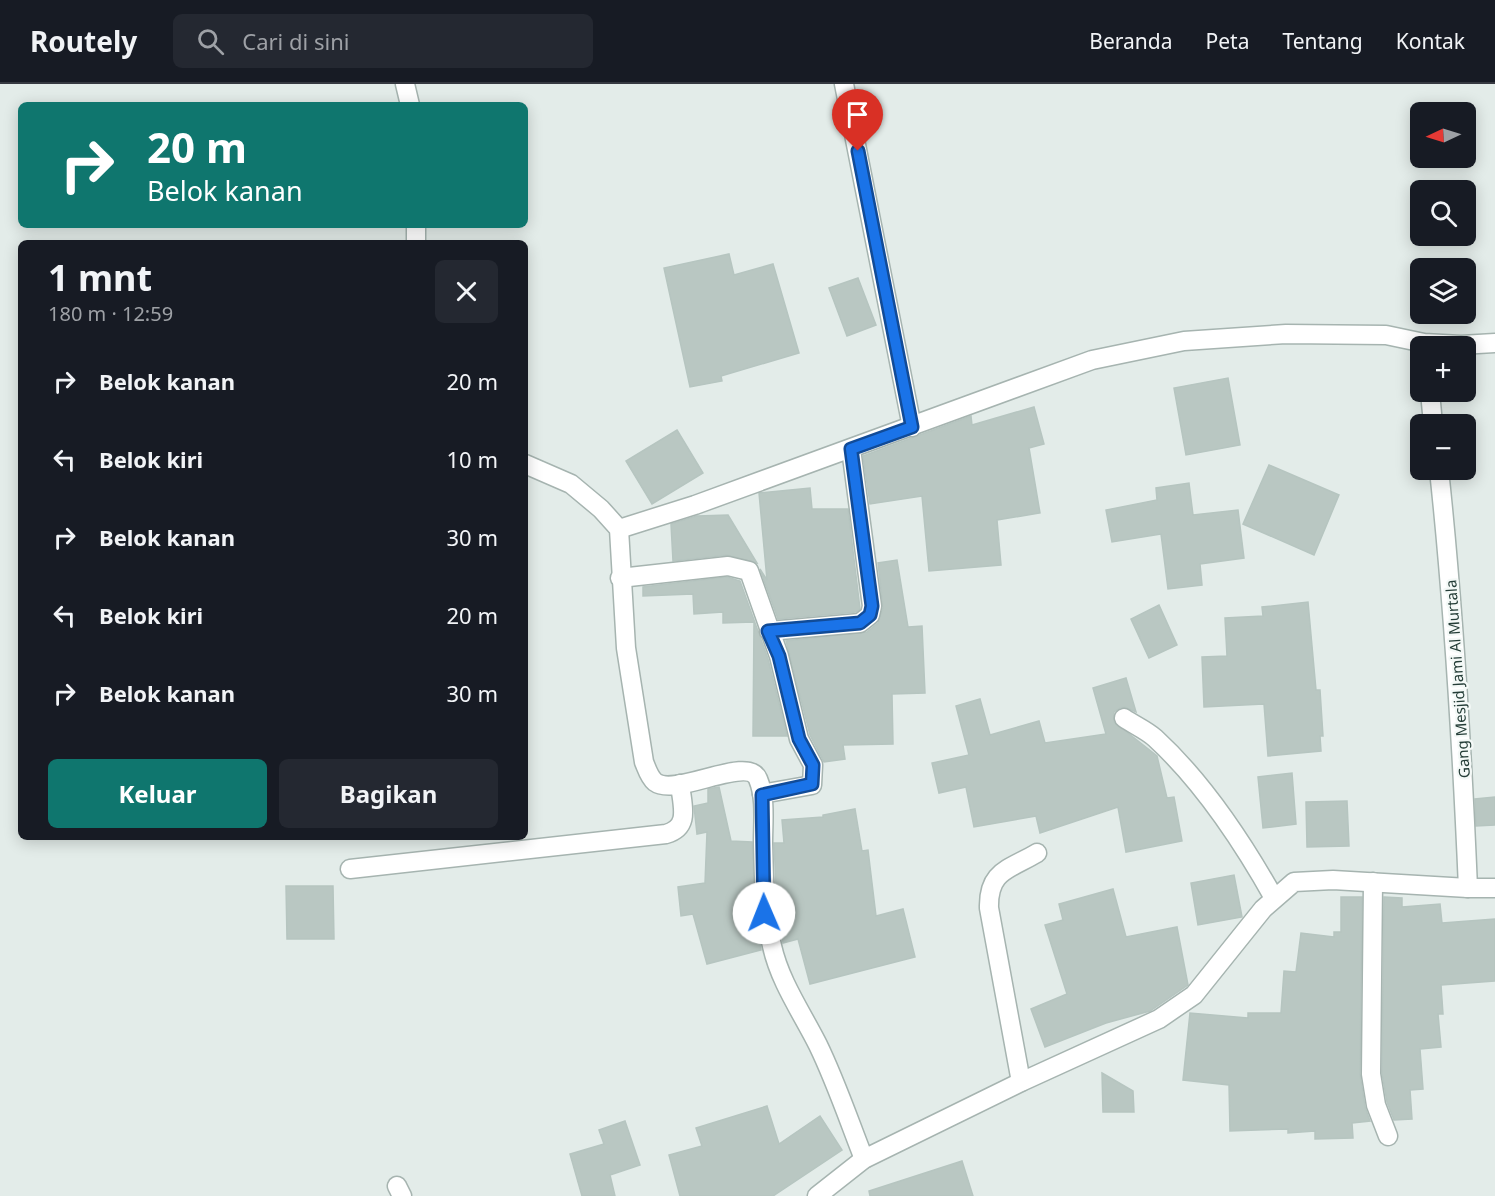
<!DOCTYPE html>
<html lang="id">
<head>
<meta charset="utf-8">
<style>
	body { margin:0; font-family:"Noto Sans",sans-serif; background:#242831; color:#f1f3f6; height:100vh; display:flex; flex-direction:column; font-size:22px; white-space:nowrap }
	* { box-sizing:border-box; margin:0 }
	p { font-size:20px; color:#9ea1a6 }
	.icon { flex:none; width:33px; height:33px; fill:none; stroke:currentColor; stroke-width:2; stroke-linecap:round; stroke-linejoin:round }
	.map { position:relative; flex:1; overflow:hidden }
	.panel { position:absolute; left:18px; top:156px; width:510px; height:600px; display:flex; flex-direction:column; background:#171b24; border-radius:9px; box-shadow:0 3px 15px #0003 }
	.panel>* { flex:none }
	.guide { position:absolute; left:18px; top:18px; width:510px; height:126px; border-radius:9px; box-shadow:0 3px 15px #0003; background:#0f766e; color:#fff; overflow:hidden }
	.needle { width:39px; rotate:266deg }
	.fabs { position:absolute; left:1410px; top:18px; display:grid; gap:12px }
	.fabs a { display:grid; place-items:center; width:66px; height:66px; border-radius:9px; background:#171b24; box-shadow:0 3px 15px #0003; font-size:30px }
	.pin { position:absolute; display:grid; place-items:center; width:51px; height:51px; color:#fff; margin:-62px -26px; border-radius:50% 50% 50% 0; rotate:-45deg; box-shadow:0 0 6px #0007 }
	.pin .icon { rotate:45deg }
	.me { position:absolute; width:66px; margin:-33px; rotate:359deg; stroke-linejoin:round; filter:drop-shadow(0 0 4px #0008) }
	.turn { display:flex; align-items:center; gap:21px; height:126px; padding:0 30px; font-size:27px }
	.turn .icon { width:78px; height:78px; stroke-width:2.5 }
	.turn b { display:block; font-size:42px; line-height:51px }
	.round { display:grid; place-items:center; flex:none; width:63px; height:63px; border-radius:9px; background:#242831 }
	.overview { display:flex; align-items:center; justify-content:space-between; height:102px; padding:0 30px }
	h1 { font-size:36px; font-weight:700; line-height:45px }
	.primary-button { display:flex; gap:12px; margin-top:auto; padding:12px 30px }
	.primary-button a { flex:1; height:69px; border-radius:9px; background:#0f766e; color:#fff; font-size:24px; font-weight:700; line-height:69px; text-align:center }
	.primary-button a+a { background:#242831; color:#f1f3f6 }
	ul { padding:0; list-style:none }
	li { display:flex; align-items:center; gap:18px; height:78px; padding:0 30px }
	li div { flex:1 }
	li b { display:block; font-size:22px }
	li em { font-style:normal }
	header { display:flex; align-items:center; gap:36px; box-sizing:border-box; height:84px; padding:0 30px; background:#171b24; border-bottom:2px solid #363941 }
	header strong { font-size:28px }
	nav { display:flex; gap:33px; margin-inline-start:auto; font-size:21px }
	.search { width:420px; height:54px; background:#242831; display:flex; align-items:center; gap:15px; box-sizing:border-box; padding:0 21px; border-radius:9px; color:#9ea1a6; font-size:22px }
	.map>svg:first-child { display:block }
	.building { fill:#b9c7c2; stroke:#b6c5c0; stroke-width:1.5 }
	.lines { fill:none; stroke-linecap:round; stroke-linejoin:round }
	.minor-casing { stroke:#a6b4b0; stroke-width:21 }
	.minor { stroke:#fff; stroke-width:18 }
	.route-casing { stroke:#114b97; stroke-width:15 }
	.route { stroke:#1a73e8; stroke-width:10 }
	.labels { text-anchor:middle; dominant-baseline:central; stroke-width:4.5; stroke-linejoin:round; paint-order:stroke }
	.street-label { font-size:15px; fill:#243d37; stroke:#f4f9f7 }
</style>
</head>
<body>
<header>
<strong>Routely</strong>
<div class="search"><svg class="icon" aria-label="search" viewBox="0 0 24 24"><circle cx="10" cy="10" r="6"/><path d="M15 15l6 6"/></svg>Cari di sini</div>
<nav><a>Beranda</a><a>Peta</a><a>Tentang</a><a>Kontak</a></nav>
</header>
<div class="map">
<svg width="1495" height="1112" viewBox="0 0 1495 1112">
	<rect width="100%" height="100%" fill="#e3ece9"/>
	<g class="building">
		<path d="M729 170 734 191 773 180 799 269 721 292 722 297 690 303 664 184Z"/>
		<path d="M858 194 876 241 847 252 829 204Z"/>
		<path d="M1228 294 1240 361 1186 371 1174 304Z"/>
		<path d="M1034 323 1044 360 1029 364 1040 429 997 436 1001 481 929 487 922 412 870 420 863 372 971 332 972 341Z"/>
		<path d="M677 346 703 389 652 420 626 377Z"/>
		<path d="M1269 381 1339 411 1314 471 1243 440Z"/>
		<path d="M1189 399 1193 431 1238 426 1244 474 1200 480 1202 501 1168 505 1161 450 1112 458 1106 426 1157 416 1156 404Z"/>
		<path d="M810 404 812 425H848L860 525 856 528 778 535 760 485 767 496 759 409Z"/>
		<path d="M728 431 757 479 727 471 673 477 671 440 697 432Z"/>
		<path d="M897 476 908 543 922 542 925 609 892 610 893 660 843 661 845 675 824 678 810 651 786 557 867 548 878 539 883 524 878 479Z"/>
		<path d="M727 493 740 497 768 575 787 652H753L754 538 723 539V528L694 530 693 510 643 512V503Z"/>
		<path d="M1308 518 1316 606H1320L1323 652H1320L1321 667 1268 672 1264 620 1204 623 1202 573 1227 572 1225 534 1263 532 1262 523Z"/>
		<path d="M1159 521 1177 561 1149 574 1131 535Z"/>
		<path d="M1126 594 1136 628 1125 623 1120 624 1114 628V638L1157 672 1167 714 1174 713 1182 757 1126 768 1118 723 1040 749 1036 732 974 743 966 703 939 709 932 679 969 671 956 622 980 615 990 651 1039 637 1045 659 1106 650 1093 604Z"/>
		<path d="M1292 689 1296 740 1263 744 1258 693Z"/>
		<path d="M719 703 731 757 752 758 755 825 761 866 707 880 693 830 681 832 678 803 705 799 707 748 697 750 694 722 708 719V705Z"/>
		<path d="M1495 713V741L1476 742 1475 715Z"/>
		<path d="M1347 717 1349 762 1307 763 1306 718Z"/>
		<path d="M855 725 862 767 868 766 876 832 903 825 915 873 810 900 798 855 783 859 777 823 774 759H784L782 736 823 733V731Z"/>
		<path d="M1234 791 1242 833 1198 841 1191 799Z"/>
		<path d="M286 802H333L334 855H287Z"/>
		<path d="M1113 805 1126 853 1177 843 1188 901 1150 927 1106 939 1045 963 1031 925 1067 910 1045 841 1063 836 1059 820Z"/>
		<path d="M1341 813H1362L1360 990 1365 1023 1370 1037 1352 1039 1353 1054 1315 1055V1047L1288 1049V1045L1230 1047 1229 1001 1183 996 1190 929 1248 934V929H1281L1284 887 1296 888 1301 849 1334 853V848H1341Z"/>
		<path d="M1384 813 1402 814V823L1440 820 1442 839 1495 835V897L1441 901 1443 930H1438L1441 963 1420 965 1423 1005 1410 1006 1412 1035 1394 1036 1387 1018 1382 989Z"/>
		<path d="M1102 989 1133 1007 1134 1028H1103Z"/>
		<path d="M767 1022 779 1060 820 1032 842 1066 773 1112H680L669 1071 702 1062 696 1044Z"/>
		<path d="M625 1037 640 1081 610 1091 615 1112H582L570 1070 604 1060 599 1046Z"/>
		<path d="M962 1077 973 1112H870L869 1107Z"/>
	</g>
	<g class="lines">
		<g class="minor-casing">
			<g id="minor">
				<path d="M405 0 410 21"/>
				<path d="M844 0 912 343"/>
				<path d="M416 141V159"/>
				<path d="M1430 308 1433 340"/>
				<path d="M525 380 571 400 601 425 619 445 626 564 644 678C647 685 649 693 655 698 676 714 748 670 758 695 766 714 763 739 763 759 764 794 764 828 772 862 780 898 802 929 818 961 836 998 849 1037 864 1075"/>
				<path d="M1439 386C1454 525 1462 664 1468 804"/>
				<path d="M619 445 695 421 1092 276 1184 257 1286 250 1386 251 1424 259 1461 261 1495 259"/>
				<path d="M620 494 728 482 749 487 779 572 799 655 813 681 812 701 762 710"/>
				<path d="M769 547 860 539 870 531 872 522 851 365"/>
				<path d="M1124 634C1134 641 1146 646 1155 654 1204 699 1242 757 1274 814"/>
				<path d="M350 785 666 750C691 743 682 721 680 700"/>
				<path d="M1373 798 1371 990 1376 1021 1388 1052"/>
				<path d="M1021 998 989 824C988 787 1008 786 1037 769"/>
				<path d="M397 1102 402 1112"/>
				<path d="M817 1112 864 1075 1021 998 1159 935 1194 911 1263 825 1294 798 1333 796 1468 804H1495"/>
			</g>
		</g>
		<use href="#minor" class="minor"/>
	</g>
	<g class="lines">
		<g class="route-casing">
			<path id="route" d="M764 829 762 711 812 700 813 681 799 655 779 572 768 547 860 539 870 531 872 522 851 365 912 343 858 67"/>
		</g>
		<use href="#route" class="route"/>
	</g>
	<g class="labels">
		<g class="street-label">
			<text transform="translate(1457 595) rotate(-94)">Gang Mesjid Jami Al Murtala</text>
		</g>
	</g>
</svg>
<div class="fabs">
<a><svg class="needle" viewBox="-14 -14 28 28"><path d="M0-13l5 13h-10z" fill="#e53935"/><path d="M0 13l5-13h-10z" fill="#9ea1a6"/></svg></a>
<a><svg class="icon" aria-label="search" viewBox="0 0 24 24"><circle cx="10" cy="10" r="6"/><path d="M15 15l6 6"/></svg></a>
<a><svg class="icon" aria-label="layers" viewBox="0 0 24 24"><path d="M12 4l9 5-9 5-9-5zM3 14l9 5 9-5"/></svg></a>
<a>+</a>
<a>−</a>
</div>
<div class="pin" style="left:858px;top:67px;background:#d93025"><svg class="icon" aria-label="arrive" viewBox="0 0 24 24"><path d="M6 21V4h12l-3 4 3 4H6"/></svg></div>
<svg class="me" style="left:764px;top:829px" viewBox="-20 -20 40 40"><circle r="19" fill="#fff"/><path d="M0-13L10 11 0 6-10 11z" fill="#1a73e8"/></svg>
<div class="guide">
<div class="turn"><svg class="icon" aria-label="right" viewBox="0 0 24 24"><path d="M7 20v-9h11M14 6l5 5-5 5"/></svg><div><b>20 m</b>Belok kanan</div></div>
</div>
<section class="panel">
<div class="overview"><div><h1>1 mnt</h1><p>180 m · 12:59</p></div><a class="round"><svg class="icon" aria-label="close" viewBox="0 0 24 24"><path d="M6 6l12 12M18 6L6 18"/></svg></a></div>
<ul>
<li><svg class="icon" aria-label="right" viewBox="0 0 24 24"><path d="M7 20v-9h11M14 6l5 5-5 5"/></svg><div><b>Belok kanan</b></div><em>20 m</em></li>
<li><svg class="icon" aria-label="left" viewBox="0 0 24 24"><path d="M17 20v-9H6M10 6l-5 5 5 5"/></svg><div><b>Belok kiri</b></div><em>10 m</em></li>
<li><svg class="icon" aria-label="right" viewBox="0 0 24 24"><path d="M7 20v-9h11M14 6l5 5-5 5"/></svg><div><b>Belok kanan</b></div><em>30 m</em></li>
<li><svg class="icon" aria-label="left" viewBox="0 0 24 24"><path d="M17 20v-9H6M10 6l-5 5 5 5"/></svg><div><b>Belok kiri</b></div><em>20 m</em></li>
<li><svg class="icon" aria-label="right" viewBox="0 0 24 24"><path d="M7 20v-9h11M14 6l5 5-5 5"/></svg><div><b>Belok kanan</b></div><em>30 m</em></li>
</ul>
<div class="primary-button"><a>Keluar</a><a>Bagikan</a></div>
</section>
</div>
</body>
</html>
